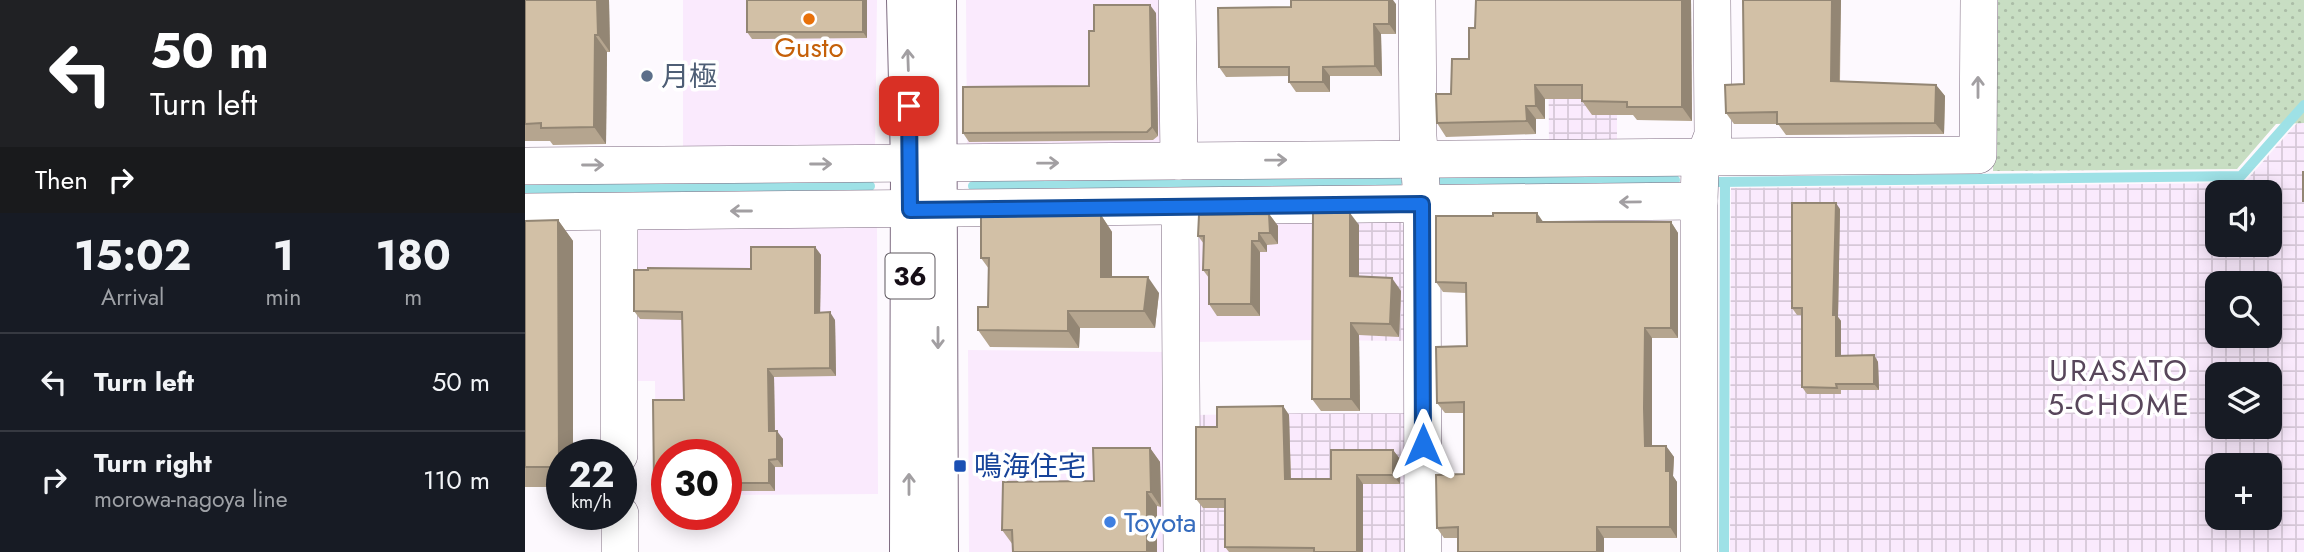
<!DOCTYPE html>
<html lang="en">
<head>
<meta charset="utf-8">
<style>
	body { margin:0; font-family:Jost,"Noto Sans JP",sans-serif; background:#242831; color:#f1f3f6; height:100vh; display:flex; flex-direction:column; font-size:26px; white-space:nowrap }
	* { box-sizing:border-box; margin:0 }
	p { font-size:23px; color:#9ea1a6 }
	.icon { flex:none; width:38px; height:38px; fill:none; stroke:currentColor; stroke-width:2; stroke-linecap:round; stroke-linejoin:round }
	.map { position:relative; flex:1; overflow:hidden }
	.details { display:flex; flex-direction:column; background:#171b24; width:525px }
	.details>* { flex:none }
	.hud { background:#202124; color:#fff; overflow:hidden }
	.tools { position:absolute; left:1680px; top:180px; display:grid; gap:14px }
	.tools a { display:grid; place-items:center; width:77px; height:77px; border-radius:14px; background:#171b24; box-shadow:0 4px 18px #0003; font-size:35px }
	.speed { position:absolute; left:21px; top:439px; display:flex; gap:14px; font-size:35px; font-weight:700; text-align:center }
	.speed>* { display:grid; place-content:center; width:91px; height:91px; border-radius:50%; background:#171b24; box-shadow:0 4px 18px #0003; line-height:1 }
	.speed small { font-size:18px; font-weight:400 }
	.speed .limit { border:10px solid #d22; background:#fff; color:#111 }
	.pin { position:absolute; display:grid; place-items:center; width:60px; height:60px; color:#fff; margin:-30px; border-radius:14px; box-shadow:0 4px 10px #0006 }
	.me { position:absolute; width:77px; margin:-38px; rotate:0deg; stroke-linejoin:round; filter:drop-shadow(0 0 5px #0008) }
	.turn { display:flex; align-items:center; gap:24px; height:147px; padding:0 35px; font-size:32px }
	.turn .icon { width:91px; height:91px; stroke-width:2.5 }
	.turn b { display:block; font-size:49px; line-height:60px }
	.then { display:flex; align-items:center; height:66px; padding:0 35px; background:#0003; gap:14px; font-size:26px }
	.eta { display:flex; justify-content:space-evenly; align-items:center; height:119px; text-align:center }
	.eta b { font-size:42px; font-weight:700; line-height:49px }
	ul { padding:0; list-style:none }
	li { display:flex; align-items:center; gap:21px; height:98px; padding:0 35px; border-top:2px solid #363941 }
	li div { flex:1 }
	li b { display:block; font-size:26px }
	li em { font-style:normal }
	main { display:flex; flex:1; min-height:0 }
	.map>svg:first-child { display:block }
	.built { fill:#faeafd }
	.industrial { fill:url(#industrial-grid); fill-rule:evenodd }
	.park { fill:url(#park-dots) }
	.lines { fill:none; stroke-linecap:round; stroke-linejoin:round }
	.stream { stroke:#9ee1e6; stroke-width:10 }
	.minor-casing { stroke:#7e6b81; stroke-width:38 }
	.primary-casing { stroke:#7e6b81; stroke-width:40 }
	.minor { stroke:#fff; stroke-width:37 }
	.primary { stroke:#fff; stroke-width:38 }
	.wall { fill:#b5a58f }
	.shaded-wall { fill:#938674 }
	.building { fill:#d2c0a6; stroke:#938674; stroke-width:2 }
	.oneway { stroke:#a29fa2 }
	.route-casing { stroke:#114b97; stroke-width:18 }
	.route { stroke:#1a73e8; stroke-width:12 }
	.food-dot { fill:#e8710a; stroke:#fff; stroke-width:2.5 }
	.service-dot { fill:#5c6f8a; stroke:#fff; stroke-width:2.5 }
	.transit-dot { fill:#1a4fb4; stroke:#fff; stroke-width:2.5 }
	.shop-dot { fill:#3f7fe0; stroke:#fff; stroke-width:2.5 }
	.labels { text-anchor:middle; dominant-baseline:central; stroke-width:7; stroke-linejoin:round; paint-order:stroke }
	.shield { fill:#fff; stroke:#5c565d; stroke-width:2 }
	.shield-label { font-size:26px; font-weight:bold; fill:#160e17 }
	.food-label { font-size:28px; fill:#c56008; stroke:#fff }
	.service-label { font-size:28px; fill:#4e5e75; stroke:#fff; text-anchor:start }
	.transit-label { font-size:28px; fill:#164399; stroke:#fff; text-anchor:start }
	.shop-label { font-size:28px; fill:#366cbe; stroke:#fff; text-anchor:start }
	.neighbourhood-label { font-size:30px; letter-spacing:2px; fill:#58465b; stroke:#fff }
</style>
</head>
<body>
<main>
<section class="details">
<div class="hud">
<div class="turn"><svg class="icon" aria-label="left" viewBox="0 0 24 24"><path d="M17 20v-9H6M10 6l-5 5 5 5"/></svg><div><b>50 m</b>Turn left</div></div>
<div class="then">Then<svg class="icon" aria-label="right" viewBox="0 0 24 24"><path d="M7 20v-9h11M14 6l5 5-5 5"/></svg></div>
</div>
<div class="eta">
<div><b>15:02</b><p>Arrival</p></div>
<div><b>1</b><p>min</p></div>
<div><b>180</b><p>m</p></div>
</div>
<ul>
<li><svg class="icon" aria-label="left" viewBox="0 0 24 24"><path d="M17 20v-9H6M10 6l-5 5 5 5"/></svg><div><b>Turn left</b></div><em>50 m</em></li>
<li><svg class="icon" aria-label="right" viewBox="0 0 24 24"><path d="M7 20v-9h11M14 6l5 5-5 5"/></svg><div><b>Turn right</b><p>morowa-nagoya line</p></div><em>110 m</em></li>
</ul>
</section>
<div class="map">
<svg width="1779" height="552" viewBox="0 0 1779 552">
	<defs>
		<pattern id="industrial-grid" width="8" height="8" patternUnits="userSpaceOnUse" patternTransform="scale(1.75)"><rect width="8" height="8" fill="#faeafd"/><path d="M0 4h8M4 0v8" fill="none" stroke="#d6c8d8"/></pattern>
		<pattern id="park-dots" width="8" height="8" patternUnits="userSpaceOnUse" patternTransform="scale(1.75)"><rect width="8" height="8" fill="#c8dec3"/><path d="M2 2h.1M6 6h.1" fill="none" stroke="#abbda7" stroke-width="1.8" stroke-linecap="round"/></pattern>
	</defs>
	<rect width="100%" height="100%" fill="#fdf9fe"/>
	<g class="built">
		<path d="M158 0H352L350 151 158 153Z"/>
		<path d="M441 0H641L642 138 631 149 442 147Z"/>
		<path d="M791 218V340L670 342 668 229 678 219Z"/>
		<path d="M352 222 353 494 201 495V455H142V495H131L130 381H108L107 233 117 224Z"/>
		<path d="M443 350 643 352V552H444Z"/>
	</g>
	<g class="industrial">
		<path d="M1023 11 1092 12V145L1024 146Z"/>
		<path d="M1772 123H1779V552H1205L1206 188 1719 183ZM1692 192H1745V245H1692ZM1692 284H1745V336H1692ZM1692 374H1745V427H1692ZM1692 466H1745V518H1692Z"/>
		<path d="M870 216 881 229 883 341 791 340V218Z"/>
		<path d="M776 413H883L884 552H672L671 415Z"/>
	</g>
	<path class="park" d="M1469 0H1779V123L1751 124 1712 169 1468 171Z"/>
	<g class="lines">
		<g class="stream">
			<path d="M917 182 1150 180"/>
			<path d="M1193 182 1716 176 1779 105"/>
			<path d="M448 186 872 182"/>
			<path d="M0 189 345 186"/>
			<path d="M1199 552 1200 182"/>
		</g>
		<g class="minor-casing">
			<g id="minor">
				<path d="M652 0 654 161"/>
				<path d="M892 0 893 136 897 204 898 552"/>
				<path d="M0 166 1453 155 1454 0"/>
				<path d="M655 207 657 552"/>
				<path d="M0 212 1174 201"/>
				<path d="M94 212V455"/>
				<path d="M95 514V552"/>
				<path d="M1174 552V201L1175 169 1188 135 1187 0"/>
			</g>
		</g>
		<g class="primary-casing">
			<g id="primary">
				<path d="M381 0 385 163 384 552"/>
				<path d="M412 0 414 552"/>
			</g>
		</g>
		<use href="#minor" class="minor"/>
		<use href="#primary" class="primary"/>
	</g>
	<g class="wall">
		<path d="M0 0H84L85 52H82L81 144 28 145 25 141H0Z"/>
		<path d="M222 0H342V38L227 39 222 32Z"/>
		<path d="M951 0H1166L1167 121 1112 120 1108 115H1067L1057 101V99H1020V119H1011V134L921 137 912 123 944 59 950 28Z"/>
		<path d="M1218 0H1316L1315 81 1411 85 1420 96 1419 134 1261 135 1253 124H1209L1201 113 1219 84Z"/>
		<path d="M871 4V34H856L857 76H805V92H771L764 82V76L701 77 694 67 766 7Z"/>
		<path d="M631 13 633 136 628 140 444 142 438 133 564 86 569 31Z"/>
		<path d="M1315 209 1313 317 1316 321V356L1349 355 1353 362 1354 390H1316V394H1282L1277 387V315H1272L1267 308Z"/>
		<path d="M546 211 549 215H576L587 232V277L634 293 630 328H555L554 348 465 347 453 330 463 307 464 269 456 258Z"/>
		<path d="M744 214 753 226V244L742 245V252H735V316H692L684 304V278L678 270 679 244 673 236Z"/>
		<path d="M33 220 48 241V455H37V487H0V221Z"/>
		<path d="M1018 222H1146L1153 233V338H1127V446H1141L1149 457 1148 476 1152 482V538H919L912 528 939 474V413H920L912 403 942 346 941 293 918 292 911 282Z"/>
		<path d="M834 225V277L876 291 874 337 834 335 835 411H796L787 399Z"/>
		<path d="M290 247 296 255 295 313 310 320 311 376 249 377 250 431 258 439V467H250V491H201V455H142V492H135L129 484 159 400 157 320 115 319 109 311 226 269Z"/>
		<path d="M758 406 764 415 766 479H806L868 450 875 459V484H838V552H704L700 547V508H678L671 499 692 427Z"/>
		<path d="M625 448 635 462 636 507 632 506V552H488V545L477 530 569 481Z"/>
	</g>
	<g class="shaded-wall">
		<path d="M72 0H84L85 52 73 35Z"/>
		<path d="M338 0H342V38L338 32Z"/>
		<path d="M864 0H868L871 4V34L864 24Z"/>
		<path d="M1157 0H1166L1167 121 1157 107Z"/>
		<path d="M1307 0H1316L1314 93 1306 81Z"/>
		<path d="M625 5 631 13 633 136 627 127Z"/>
		<path d="M849 24 856 34 857 76 850 66Z"/>
		<path d="M70 35 82 52 81 144 69 127Z"/>
		<path d="M798 67 805 76V92L798 82Z"/>
		<path d="M1010 85 1020 99V119L1011 106Z"/>
		<path d="M1411 85 1420 96 1419 134 1410 123Z"/>
		<path d="M1001 106 1011 119V134L1002 121Z"/>
		<path d="M1311 203 1315 209 1313 317 1316 321V363L1311 356 1308 315Z"/>
		<path d="M825 213 834 225V289L825 276Z"/>
		<path d="M1012 213 1019 223 1012 222Z"/>
		<path d="M744 214 753 226V244L745 233Z"/>
		<path d="M576 215 587 232V294L576 277Z"/>
		<path d="M33 220 48 241V455H37V471L34 467Z"/>
		<path d="M1146 222 1153 233V338L1146 328Z"/>
		<path d="M734 233 742 245V252L734 241Z"/>
		<path d="M727 241 735 252V316L726 304Z"/>
		<path d="M290 247 296 255 295 321 290 313Z"/>
		<path d="M623 277 634 293 630 328 619 311Z"/>
		<path d="M867 278 876 291 874 337 865 324Z"/>
		<path d="M543 311 555 328 554 348 543 331Z"/>
		<path d="M305 312 310 320 311 376 305 368Z"/>
		<path d="M826 323 834 335 835 411 826 399Z"/>
		<path d="M1120 328 1127 338V457L1120 446Z"/>
		<path d="M1349 355 1353 362 1354 390 1349 384Z"/>
		<path d="M243 369 249 377 250 439 244 431Z"/>
		<path d="M758 406 764 415 766 488 760 479Z"/>
		<path d="M252 431 258 439V467L252 459Z"/>
		<path d="M1141 446 1149 457 1148 476 1152 482V538L1145 527 1141 471Z"/>
		<path d="M625 448 635 462 636 507 626 492Z"/>
		<path d="M868 450 875 459V484L868 475Z"/>
		<path d="M244 460 250 467V491L244 483Z"/>
		<path d="M832 475 838 484V552H832Z"/>
		<path d="M622 492 632 506V552H622Z"/>
		<path d="M1072 527 1079 538V552H1072Z"/>
	</g>
	<g class="building">
		<path d="M0 0H72L73 35H70L69 127 16 128V123L0 124Z"/>
		<rect x="222" y="0" width="116" height="32"/>
		<path d="M766 0H864V24H849L850 66 798 67V82H764V67H694L693 8 766 7Z"/>
		<path d="M951 0H1157V107H1102V102L1057 101V85H1010L1011 106H1001L1002 121 912 123 911 94H926L927 59H944V28H950Z"/>
		<path d="M1218 0H1307L1306 81 1411 85 1410 123 1252 124V112L1201 113 1200 85 1219 84Z"/>
		<path d="M569 5H625L627 127 622 132 438 133V87L564 86V31H569Z"/>
		<rect x="1778" y="172" width="1" height="29"/>
		<path d="M1267 203H1311L1308 315H1311V356L1349 355V384H1311L1312 388 1277 387V308H1267Z"/>
		<path d="M546 211 547 215H576V277H623L619 311H543V331L453 330V307H463L464 258H456V212Z"/>
		<path d="M788 213H825V276L867 278 865 324 826 323V399H787Z"/>
		<path d="M968 213H1012V222H1146V328H1120L1119 408 1120 446H1141V471H1145V527H1072V552H933V527L912 528 911 475 939 474V402L912 403 911 347 942 346 941 283 911 282V216H968Z"/>
		<path d="M744 214 745 233H734V241H727L726 304H684V270H678L679 236H673L674 215Z"/>
		<path d="M33 220 34 467H0V221Z"/>
		<path d="M226 247H290V313L305 312V368L243 369 244 431H252V459L244 460V483H201V455H142V484H129L128 400H159L157 312 109 311V270H123V268L226 269Z"/>
		<path d="M758 406 760 479H806V450H868V475H832V552H789V548L700 547V499H671V427H692V407Z"/>
		<path d="M568 448H625L626 492H622V552H488L487 530H477L478 482 569 481Z"/>
	</g>
	<defs><path id="oneway-shaft" d="M-6 0H5M1.5-3L5.5 0L1.5 3" fill="none" stroke-width="1.6" stroke-linecap="round" stroke-linejoin="round" transform="scale(1.75)"/></defs>
	<g class="oneway">
		<use href="#oneway-shaft" transform="translate(383 60) rotate(-92)"/>
		<use href="#oneway-shaft" transform="translate(1453 87) rotate(-90)"/>
		<use href="#oneway-shaft" transform="translate(751 160) rotate(-1)"/>
		<use href="#oneway-shaft" transform="translate(523 163) rotate(-1)"/>
		<use href="#oneway-shaft" transform="translate(296 164)"/>
		<use href="#oneway-shaft" transform="translate(68 165)"/>
		<use href="#oneway-shaft" transform="translate(1105 202) rotate(179)"/>
		<use href="#oneway-shaft" transform="translate(216 211) rotate(180)"/>
		<use href="#oneway-shaft" transform="translate(413 338) rotate(90)"/>
		<use href="#oneway-shaft" transform="translate(384 484) rotate(-90)"/>
	</g>
	<g class="lines">
		<g class="route-casing">
			<path id="route" d="M384 106 385 210 897 204 898 445"/>
		</g>
		<use href="#route" class="route"/>
	</g>
	<circle class="food-dot" cx="284" cy="19" r="7"/>
	<circle class="service-dot" cx="122" cy="76" r="7"/>
	<rect class="transit-dot" x="428" y="459" width="14" height="14" rx="3.5"/>
	<circle class="shop-dot" cx="585" cy="522" r="7"/>
	<g class="labels">
		<rect class="shield" x="360.5" y="253.5" width="49" height="45" rx="5"/>
		<g class="shield-label">
			<text x="385" y="276">36</text>
		</g>
		<g class="food-label">
			<text x="284" y="47">Gusto</text>
		</g>
		<g class="service-label">
			<text x="136" y="76">月極</text>
		</g>
		<g class="transit-label">
			<text x="449" y="466">鳴海住宅</text>
		</g>
		<g class="shop-label">
			<text x="599" y="522">Toyota</text>
		</g>
		<g class="neighbourhood-label">
			<text x="1594" y="370">URASATO<tspan x="1594" dy="34">5-CHOME</tspan></text>
		</g>
	</g>
</svg>
<div class="tools">
<a><svg class="icon" aria-label="sound" viewBox="0 0 24 24"><path d="M4 9h4l5-4v14l-5-4H4zM17 9q2 3 0 6"/></svg></a>
<a><svg class="icon" aria-label="search" viewBox="0 0 24 24"><circle cx="10" cy="10" r="6"/><path d="M15 15l6 6"/></svg></a>
<a><svg class="icon" aria-label="layers" viewBox="0 0 24 24"><path d="M12 4l9 5-9 5-9-5zM3 14l9 5 9-5"/></svg></a>
<a>+</a>
</div>
<div class="speed"><div>22<small>km/h</small></div><div class="limit">30</div></div>
<div class="pin" style="left:384px;top:106px;background:#d93025"><svg class="icon" aria-label="arrive" viewBox="0 0 24 24"><path d="M6 21V4h12l-3 4 3 4H6"/></svg></div>
<svg class="me" style="left:898px;top:445px" viewBox="-20 -20 40 40"><path d="M0-17L14 15 0 8-14 15z" fill="#1a73e8" stroke="#fff" stroke-width="4"/></svg>
</div>
</main>
</body>
</html>
